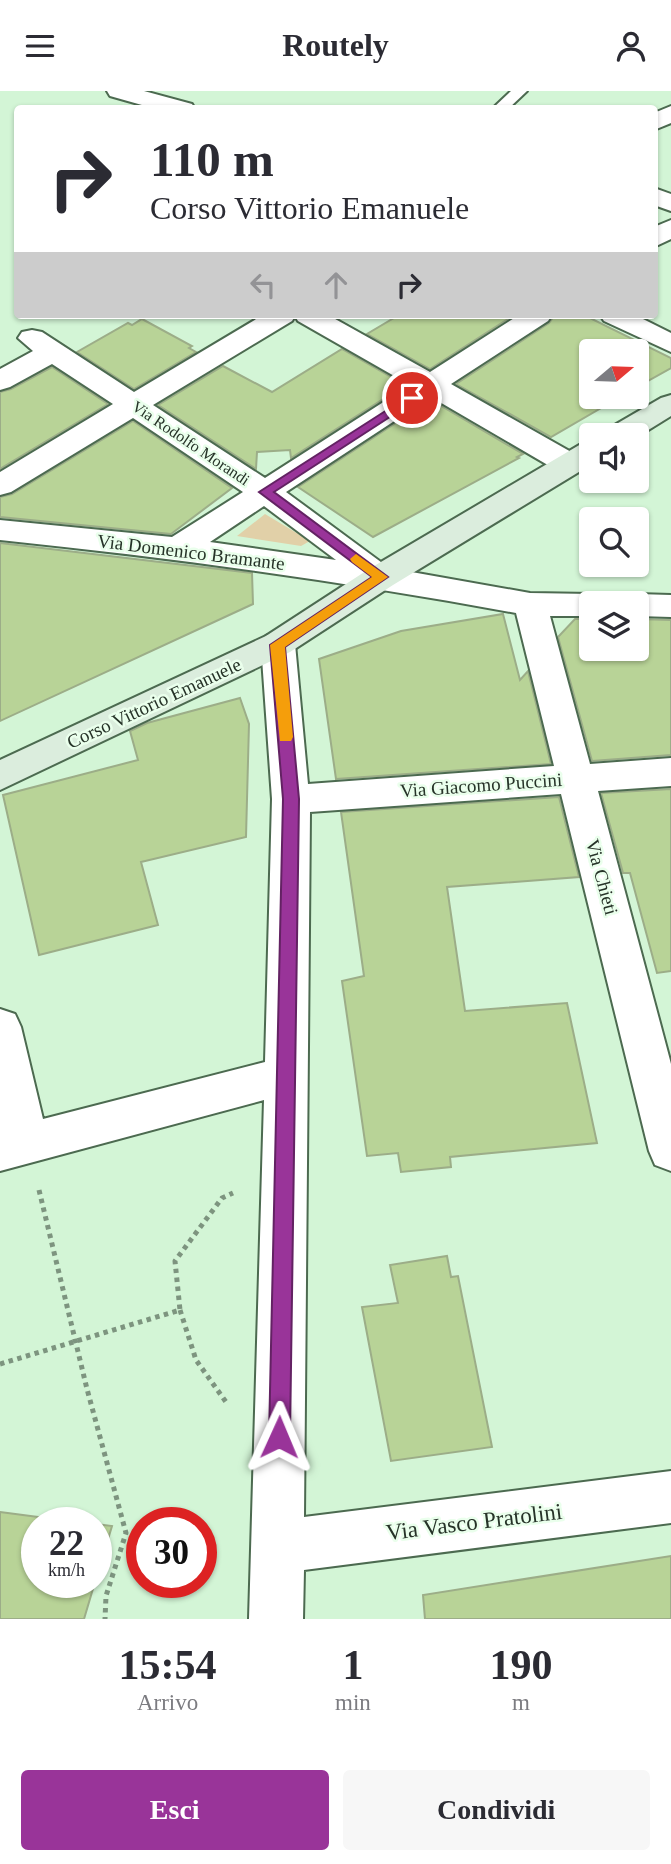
<!DOCTYPE html>
<html lang="it">
<head>
<meta charset="utf-8">
<style>
	body { margin:0; font-family:Georgia,serif; background:#f7f7f7; color:#2b2b33; height:100vh; display:flex; flex-direction:column; font-size:26px; white-space:nowrap }
	* { box-sizing:border-box; margin:0 }
	p { font-size:23px; color:#7c7c81 }
	.icon { flex:none; width:38px; height:38px; fill:none; stroke:currentColor; stroke-width:2; stroke-linecap:round; stroke-linejoin:round }
	.map { position:relative; height:1528px; overflow:hidden }
	.panel { display:flex; flex-direction:column; background:#fff; flex:1 }
	.panel>* { flex:none }
	.guide { position:absolute; left:14px; top:14px; width:644px; height:214px; border-radius:7px; box-shadow:0 2px 5px #0004; background:#fff; color:#2b2b33; overflow:hidden }
	.needle { width:46px; rotate:71deg }
	.buttons { position:absolute; left:579px; top:248px; display:grid; gap:14px }
	.buttons a { display:grid; place-items:center; width:70px; height:70px; border-radius:7px; background:#fff; box-shadow:0 2px 5px #0004; font-size:35px }
	.speed { position:absolute; left:21px; top:1416px; display:flex; gap:14px; font-size:35px; font-weight:700; text-align:center }
	.speed>* { display:grid; place-content:center; width:91px; height:91px; border-radius:50%; background:#fff; box-shadow:0 2px 5px #0004; line-height:1 }
	.speed small { font-size:18px; font-weight:400 }
	.speed .limit { border:10px solid #d22; background:#fff; color:#111 }
	.pin { position:absolute; display:grid; place-items:center; width:60px; height:60px; color:#fff; margin:-30px; border:4px solid #fff; border-radius:50%; box-shadow:0 2px 7px #0007 }
	.me { position:absolute; width:77px; margin:-38px; rotate:1deg; stroke-linejoin:round; filter:drop-shadow(0 0 5px #0008) }
	.turn { display:flex; align-items:center; gap:24px; height:147px; padding:0 21px; font-size:32px }
	.turn .icon { width:91px; height:91px; stroke-width:2.5 }
	.turn b { display:block; font-size:49px; line-height:60px }
	.lanes { display:flex; align-items:center; height:66px; padding:0 21px; background:#0003; justify-content:center; gap:35px; direction:ltr }
	.lanes .off { opacity:.35 }
	.eta { display:flex; justify-content:space-evenly; align-items:center; height:119px; text-align:center }
	.eta b { font-size:42px; font-weight:600; line-height:49px }
	.action { display:flex; gap:14px; margin-top:auto; padding:14px 21px }
	.action a { flex:1; height:80px; border-radius:7px; background:#993499; color:#fff; font-size:28px; font-weight:600; line-height:80px; text-align:center }
	.action a+a { background:#f7f7f7; color:#2b2b33 }
	header { display:flex; justify-content:space-between; align-items:center; height:91px; padding:0 21px; background:#fff; font-size:32px; font-weight:600 }
	.map>svg:first-child { display:block }
	.green { fill:#e1d0a8 }
	.building { fill:#b8d397; stroke:#9cad88; stroke-width:2 }
	.lines { fill:none; stroke-linecap:round; stroke-linejoin:round }
	.lane-casing { stroke:#4c6a50; stroke-width:4 }
	.street-casing { stroke:#4c6a50; stroke-width:4 }
	.secondary-casing { stroke:#4c6a50; stroke-width:4 }
	.path { stroke:#7d947f; stroke-width:5; stroke-dasharray:4.5 4.5; stroke-linecap:butt }
	.lane { fill:#fff; fill-rule:evenodd }
	.street { fill:#fff; fill-rule:evenodd }
	.secondary { fill:#dbeddd; fill-rule:evenodd }
	.route { fill:#993499; stroke:#632263; stroke-width:2 }
	.slow { fill:#f59e0b }
	.labels { text-anchor:middle; dominant-baseline:central; stroke-width:5; stroke-linejoin:round; paint-order:stroke }
	.far-street-label { font-size:16px; fill:#263328; stroke:#eaffec }
	.street-label { font-size:19px; fill:#263328; stroke:#eaffec }
	.near-street-label { font-size:23px; fill:#263328; stroke:#eaffec }
</style>
</head>
<body>
<header><svg class="icon" aria-label="menu" viewBox="0 0 24 24"><path d="M4 6h16M4 12h16M4 18h16"/></svg>Routely<svg class="icon" aria-label="person" viewBox="0 0 24 24"><circle cx="12" cy="8" r="4"/><path d="M4 21q1-7 8-7t8 7"/></svg></header>
<div class="map">
<svg width="671" height="1528" viewBox="0 0 671 1528">
	<rect width="100%" height="100%" fill="#d3f5d6"/>
	<path class="green" d="M265 423 310 450 301 455 237 445Z"/>
	<g class="building">
		<path d="M399 224H514L430 278 367 243Z"/>
		<path d="M555 224H584L671 267V277L637 296V261H592V306H620L551 346 456 293 549 232Z"/>
		<path d="M142 228 192 255 189 257 196 261 134 298 77 261 128 232 132 234Z"/>
		<path d="M342 258 405 294 291 367 290 359 257 361 256 378 158 314 223 275 272 301Z"/>
		<path d="M52 276 108 313 0 378V301L11 298Z"/>
		<path d="M431 309 523 363 517 366 519 367 373 446 298 396Z"/>
		<path d="M133 330 232 397 171 443 0 426V406L12 403Z"/>
		<path d="M0 452 252 482 253 513 0 630Z"/>
		<path d="M503 523 520 589 528 580 551 673 336 688 319 568 401 540Z"/>
		<path d="M575 528H592V558H637V528L671 529V664L592 670 558 546Z"/>
		<path d="M240 607 249 633 246 746 141 771 158 834 39 864 3 704 138 669 130 640 147 632Z"/>
		<path d="M671 698V880L657 882 630 782H623L601 702Z"/>
		<path d="M559 706 579 786 447 796 465 920 567 912 597 1052 450 1066 451 1076 401 1081 398 1062 367 1065 342 890 364 885 341 721Z"/>
		<path d="M447 1165 451 1186 458 1185 492 1356 391 1370 362 1216 398 1212 390 1174Z"/>
		<path d="M0 1421 84 1432H37V1491H95L84 1528H0Z"/>
		<path d="M96 1433 112 1435 96 1488Z"/>
		<path d="M671 1465V1528H425L423 1504Z"/>
	</g>
	<g class="lines">
		<g class="lane-casing">
			<path id="lane" d="M511 0H527L508 18H492Z"/>
		</g>
		<g class="street-casing">
			<g id="street">
				<path d="M107 0H144L192 13 195 18H156L110 5Z"/>
				<path d="M671 15V32L654 39V22Z"/>
				<path d="M654 97 671 103V120L654 114Z"/>
				<path d="M671 129V148L654 156V136Z"/>
				<path d="M263 224H328L430 281 519 224H552L548 230 451 293 580 366 584 373 580 380 569 382 558 380 431 306 286 401 389 477 530 502 592 503 604 506 608 513H592V525H550L590 673 671 667V695L598 700 671 973V1080L655 1074 649 1060 561 703 310 721 304 1426 671 1380V1432L304 1479 303 1528H249L264 1009 0 1080V918L15 923 21 936 43 1028 265 971 272 708 261 553 266 545 278 541 290 545 295 553 308 693 554 675 516 522C344 490 173 467 0 449V429L172 446 243 401 133 327 11 401 0 404V381L113 313 52 273 10 296 0 299V278L33 260 18 247 22 241 32 239 42 241 134 301ZM295 225 298 230 410 294 265 387 153 314 292 230ZM264 415 336 469 210 451Z"/>
				<path d="M600 224H635L671 242V261L604 230Z"/>
				<path d="M637 503 671 504V526L637 525V513H621L625 506Z"/>
			</g>
		</g>
		<g class="secondary-casing">
			<g id="secondary">
				<path d="M671 304V325L637 346 602 345 606 339 661 307Z"/>
				<path d="M592 351V373L393 494 290 561 0 699V669L266 545 369 478 581 353Z"/>
			</g>
		</g>
		<g class="path">
			<path d="M39 1099 87 1298 126 1442 106 1505 105 1528"/>
			<path d="M180 1219 196 1269 226 1311"/>
			<path d="M0 1273 180 1219 175 1170 222 1107 233 1102"/>
		</g>
		<use href="#lane" class="lane"/>
		<use href="#street" class="street"/>
		<use href="#secondary" class="secondary"/>
	</g>
	<path class="route" d="M412 303 416 304V309L274 401 388 486 285 556 299 708 290 1346 287 1353 279 1356 272 1353 269 1346 283 708 270 554 372 486 259 401Z"/>
	<path class="slow" d="M356 463 388 486 285 556 293 646 291 650H280L270 554 372 486 352 471 350 468Z"/>
	<g class="labels">
		<g class="far-street-label">
			<text transform="translate(191 352) rotate(34)">Via Rodolfo Morandi</text>
		</g>
		<g class="street-label">
			<text transform="translate(191 461) rotate(7)">Via Domenico Bramante</text>
			<text transform="translate(154 612) rotate(-25)">Corso Vittorio Emanuele</text>
			<text transform="translate(481 694) rotate(-4)">Via Giacomo Puccini</text>
			<text transform="translate(602 786) rotate(75)">Via Chieti</text>
		</g>
		<g class="near-street-label">
			<text transform="translate(474 1431) rotate(-7)">Via Vasco Pratolini</text>
		</g>
	</g>
</svg>
<div class="buttons">
<a><svg class="needle" viewBox="-14 -14 28 28"><path d="M0-13l5 13h-10z" fill="#e53935"/><path d="M0 13l5-13h-10z" fill="#7c7c81"/></svg></a>
<a><svg class="icon" aria-label="sound" viewBox="0 0 24 24"><path d="M4 9h4l5-4v14l-5-4H4zM17 9q2 3 0 6"/></svg></a>
<a><svg class="icon" aria-label="search" viewBox="0 0 24 24"><circle cx="10" cy="10" r="6"/><path d="M15 15l6 6"/></svg></a>
<a><svg class="icon" aria-label="layers" viewBox="0 0 24 24"><path d="M12 4l9 5-9 5-9-5zM3 14l9 5 9-5"/></svg></a>
</div>
<div class="speed"><div>22<small>km/h</small></div><div class="limit">30</div></div>
<div class="pin" style="left:412px;top:307px;background:#d93025"><svg class="icon" aria-label="arrive" viewBox="0 0 24 24"><path d="M6 21V4h12l-3 4 3 4H6"/></svg></div>
<svg class="me" style="left:279px;top:1346px" viewBox="-20 -20 40 40"><path d="M0-17L14 15 0 8-14 15z" fill="#993499" stroke="#fff" stroke-width="4"/></svg>
<div class="guide">
<div class="turn"><svg class="icon" aria-label="right" viewBox="0 0 24 24"><path d="M7 20v-9h11M14 6l5 5-5 5"/></svg><div><b>110 m</b>Corso Vittorio Emanuele</div></div>
<div class="lanes"><svg class="icon off" aria-label="left" viewBox="0 0 24 24"><path d="M17 20v-9H6M10 6l-5 5 5 5"/></svg><svg class="icon off" aria-label="ahead" viewBox="0 0 24 24"><path d="M12 20V5M6 11l6-6 6 6"/></svg><svg class="icon" aria-label="right" viewBox="0 0 24 24"><path d="M7 20v-9h11M14 6l5 5-5 5"/></svg></div>
</div>
</div>
<section class="panel">
<div class="eta">
<div><b>15:54</b><p>Arrivo</p></div>
<div><b>1</b><p>min</p></div>
<div><b>190</b><p>m</p></div>
</div>
<div class="action"><a>Esci</a><a>Condividi</a></div>
</section>
</body>
</html>
